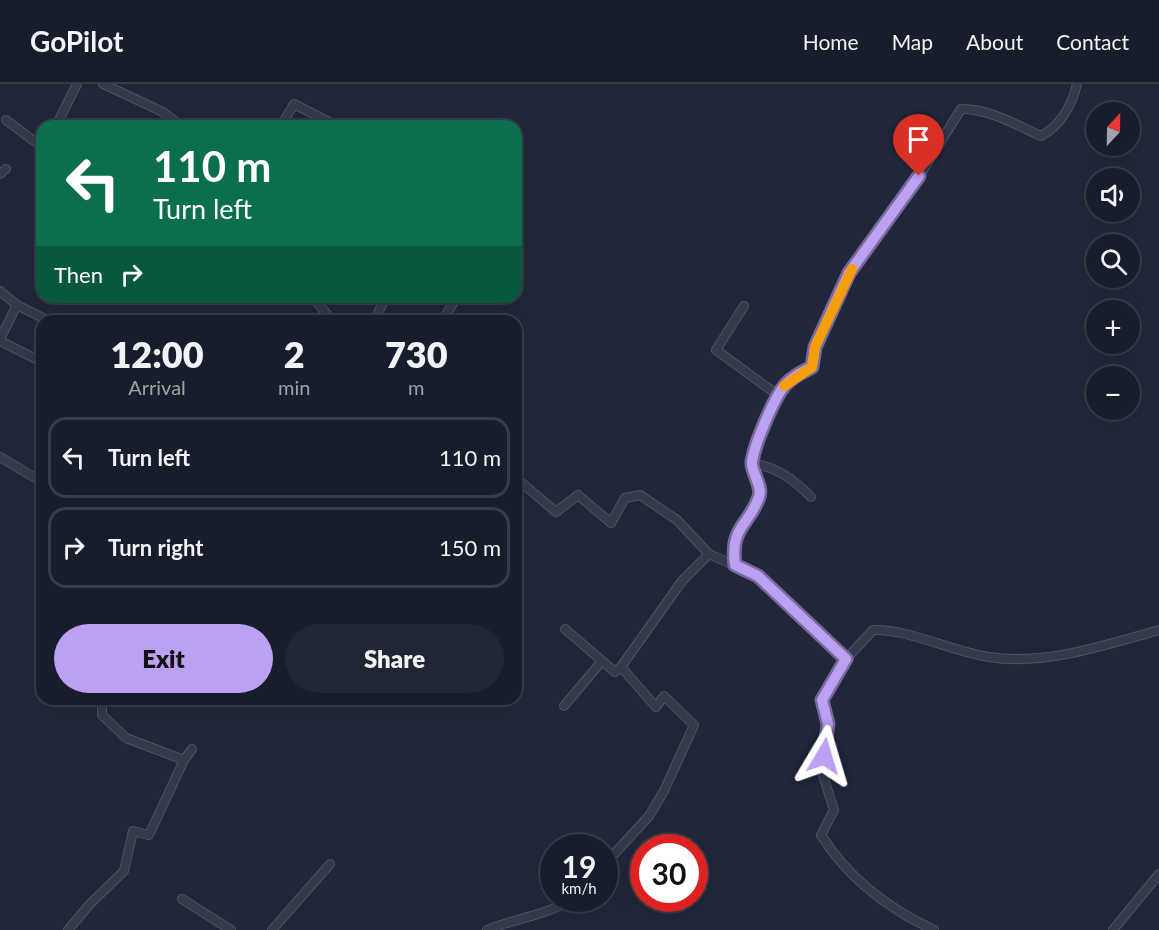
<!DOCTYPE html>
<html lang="en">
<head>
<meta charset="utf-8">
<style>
	body { margin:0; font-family:Lato,sans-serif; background:#212634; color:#f1f3f6; height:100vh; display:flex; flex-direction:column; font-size:22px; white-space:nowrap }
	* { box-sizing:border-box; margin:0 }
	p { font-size:20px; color:#9fa2a9 }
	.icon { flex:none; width:33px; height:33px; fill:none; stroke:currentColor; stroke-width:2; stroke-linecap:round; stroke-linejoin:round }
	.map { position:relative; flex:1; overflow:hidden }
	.details { position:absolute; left:36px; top:231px; width:486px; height:390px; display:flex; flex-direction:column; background:#181d2c; border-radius:18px; box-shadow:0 6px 24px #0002,0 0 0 2px #363b48 }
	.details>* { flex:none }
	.hud { position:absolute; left:36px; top:36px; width:486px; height:183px; border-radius:18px; box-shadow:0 6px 24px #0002,0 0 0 2px #363b48; background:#0b6e4f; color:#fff; overflow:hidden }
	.needle { width:39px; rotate:22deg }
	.buttons { position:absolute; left:1086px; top:18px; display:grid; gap:12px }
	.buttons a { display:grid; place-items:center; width:54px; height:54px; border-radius:50%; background:#181d2c; box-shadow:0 6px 24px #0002,0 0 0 2px #363b48; font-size:30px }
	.speed { position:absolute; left:540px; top:750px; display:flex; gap:12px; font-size:30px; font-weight:700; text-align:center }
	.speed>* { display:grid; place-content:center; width:78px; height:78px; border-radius:50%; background:#181d2c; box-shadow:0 6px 24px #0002,0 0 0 2px #363b48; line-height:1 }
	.speed small { font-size:15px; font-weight:400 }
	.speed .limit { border:9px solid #d22; background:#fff; color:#111 }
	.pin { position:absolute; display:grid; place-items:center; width:51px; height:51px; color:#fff; margin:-62px -26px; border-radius:50% 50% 50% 0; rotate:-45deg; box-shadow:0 0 6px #0007 }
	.pin .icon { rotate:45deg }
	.me { position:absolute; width:66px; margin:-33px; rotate:7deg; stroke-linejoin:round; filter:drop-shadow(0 0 4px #0008) }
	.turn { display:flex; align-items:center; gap:21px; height:126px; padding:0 18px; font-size:27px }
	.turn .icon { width:78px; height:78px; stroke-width:2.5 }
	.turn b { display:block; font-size:42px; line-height:51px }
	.then { display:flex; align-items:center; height:57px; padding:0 18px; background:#0003; gap:12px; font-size:22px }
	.eta { display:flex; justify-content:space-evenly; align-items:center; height:102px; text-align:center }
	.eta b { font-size:36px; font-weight:800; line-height:42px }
	.action { display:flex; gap:12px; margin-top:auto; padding:12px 18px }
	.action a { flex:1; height:69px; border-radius:36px; background:#bca0f2; color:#111; font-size:24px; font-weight:800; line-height:69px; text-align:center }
	.action a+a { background:#212634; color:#f1f3f6 }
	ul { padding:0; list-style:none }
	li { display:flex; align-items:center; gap:18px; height:81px; margin:0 12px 9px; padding:0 6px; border:3px solid #363b48; border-radius:18px }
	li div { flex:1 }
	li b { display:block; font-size:22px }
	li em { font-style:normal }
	header { display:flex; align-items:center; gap:36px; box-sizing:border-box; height:84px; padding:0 30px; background:#181d2c; border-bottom:2px solid #363b48 }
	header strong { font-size:28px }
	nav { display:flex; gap:33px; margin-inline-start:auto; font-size:21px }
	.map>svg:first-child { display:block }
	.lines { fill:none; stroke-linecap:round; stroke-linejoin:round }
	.minor-casing { stroke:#4e5465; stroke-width:10 }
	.minor { stroke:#333a4a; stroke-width:8 }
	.route-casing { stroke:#7a689d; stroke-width:15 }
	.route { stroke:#bca0f2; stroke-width:10 }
	.slow { stroke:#f59e0b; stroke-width:10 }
</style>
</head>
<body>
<header>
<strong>GoPilot</strong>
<nav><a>Home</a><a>Map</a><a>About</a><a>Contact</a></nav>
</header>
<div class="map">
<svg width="1159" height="846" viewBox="0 0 1159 846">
	<rect width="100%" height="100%" fill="#20273a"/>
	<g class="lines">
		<g class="minor-casing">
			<g id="minor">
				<path d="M103 0 163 28 181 42"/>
				<path d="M6 36 42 63"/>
				<path d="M56 42 77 0"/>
				<path d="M281 42 294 20 337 42"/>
				<path d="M0 90 6 85"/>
				<path d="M0 207 17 221 49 237"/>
				<path d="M312 213 333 237"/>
				<path d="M744 222 716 266 779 312"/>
				<path d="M374 237 386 213"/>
				<path d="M442 237 457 213"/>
				<path d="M0 255 17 221"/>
				<path d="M0 257 42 278"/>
				<path d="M0 373 42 398"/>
				<path d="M752 379C778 384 792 394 811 413"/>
				<path d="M516 394 556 428 578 411 611 439 625 414 640 411 677 436 709 470 758 492 846 575 822 616 828 640 822 688 834 726 821 751C848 794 889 825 934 846"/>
				<path d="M735 481 737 446 759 414V401L752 379 769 327 784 303 811 283 815 263 849 190 868 160 910 107 961 25C990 25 1014 40 1041 52 1060 42 1072 22 1077 0"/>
				<path d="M565 545 615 588 621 583"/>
				<path d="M846 575 873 546C906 544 953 568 989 573 1045 582 1105 561 1159 546"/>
				<path d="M564 622 602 577"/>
				<path d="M102 623V631L126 654 184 676"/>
				<path d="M604 781 649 732 664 707 694 641 664 612 656 623 621 583 682 497 709 470"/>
				<path d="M182 815 231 846"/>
				<path d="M68 846 90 820 124 787 133 747 149 751 184 676 192 665"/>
				<path d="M272 846 330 780"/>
				<path d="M487 846C515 834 547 832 573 814"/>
				<path d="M1113 846 1159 790"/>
			</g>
		</g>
		<use href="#minor" class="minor"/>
	</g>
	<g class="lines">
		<g class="route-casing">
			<path id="route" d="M824 672 828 640 822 616 846 575 758 492 735 481C730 442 749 442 759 413 763 401 751 389 752 378 754 361 774 314 785 301 792 293 802 288 812 283L815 263 849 189 919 92"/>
		</g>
		<use href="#route" class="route"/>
		<path class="slow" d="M784 302 812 283 815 263 852 185"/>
	</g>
</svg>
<div class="buttons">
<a><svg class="needle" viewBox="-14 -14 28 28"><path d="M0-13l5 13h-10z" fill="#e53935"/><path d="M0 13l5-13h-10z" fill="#9fa2a9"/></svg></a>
<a><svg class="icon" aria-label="sound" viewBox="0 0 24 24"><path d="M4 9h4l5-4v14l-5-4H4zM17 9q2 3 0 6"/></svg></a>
<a><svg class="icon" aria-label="search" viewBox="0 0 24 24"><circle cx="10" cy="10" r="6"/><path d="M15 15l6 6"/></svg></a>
<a>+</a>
<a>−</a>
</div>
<div class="speed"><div>19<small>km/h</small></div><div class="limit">30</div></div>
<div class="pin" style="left:919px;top:92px;background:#d93025"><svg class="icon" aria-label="arrive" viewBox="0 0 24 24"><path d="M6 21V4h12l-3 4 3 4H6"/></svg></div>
<svg class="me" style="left:824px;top:672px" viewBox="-20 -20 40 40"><path d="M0-17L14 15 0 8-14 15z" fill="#bca0f2" stroke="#fff" stroke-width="4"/></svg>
<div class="hud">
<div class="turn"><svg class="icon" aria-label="left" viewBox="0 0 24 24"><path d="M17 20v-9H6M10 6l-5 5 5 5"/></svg><div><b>110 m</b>Turn left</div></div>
<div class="then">Then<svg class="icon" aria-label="right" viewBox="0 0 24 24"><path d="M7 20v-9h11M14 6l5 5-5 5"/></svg></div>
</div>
<section class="details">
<div class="eta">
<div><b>12:00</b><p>Arrival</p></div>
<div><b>2</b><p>min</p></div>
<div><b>730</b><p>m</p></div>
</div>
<ul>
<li><svg class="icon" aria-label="left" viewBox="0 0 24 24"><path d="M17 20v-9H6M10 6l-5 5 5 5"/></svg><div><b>Turn left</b></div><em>110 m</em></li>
<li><svg class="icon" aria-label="right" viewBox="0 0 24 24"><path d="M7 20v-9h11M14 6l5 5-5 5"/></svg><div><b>Turn right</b></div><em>150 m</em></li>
</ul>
<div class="action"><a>Exit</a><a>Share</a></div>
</section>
</div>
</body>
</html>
